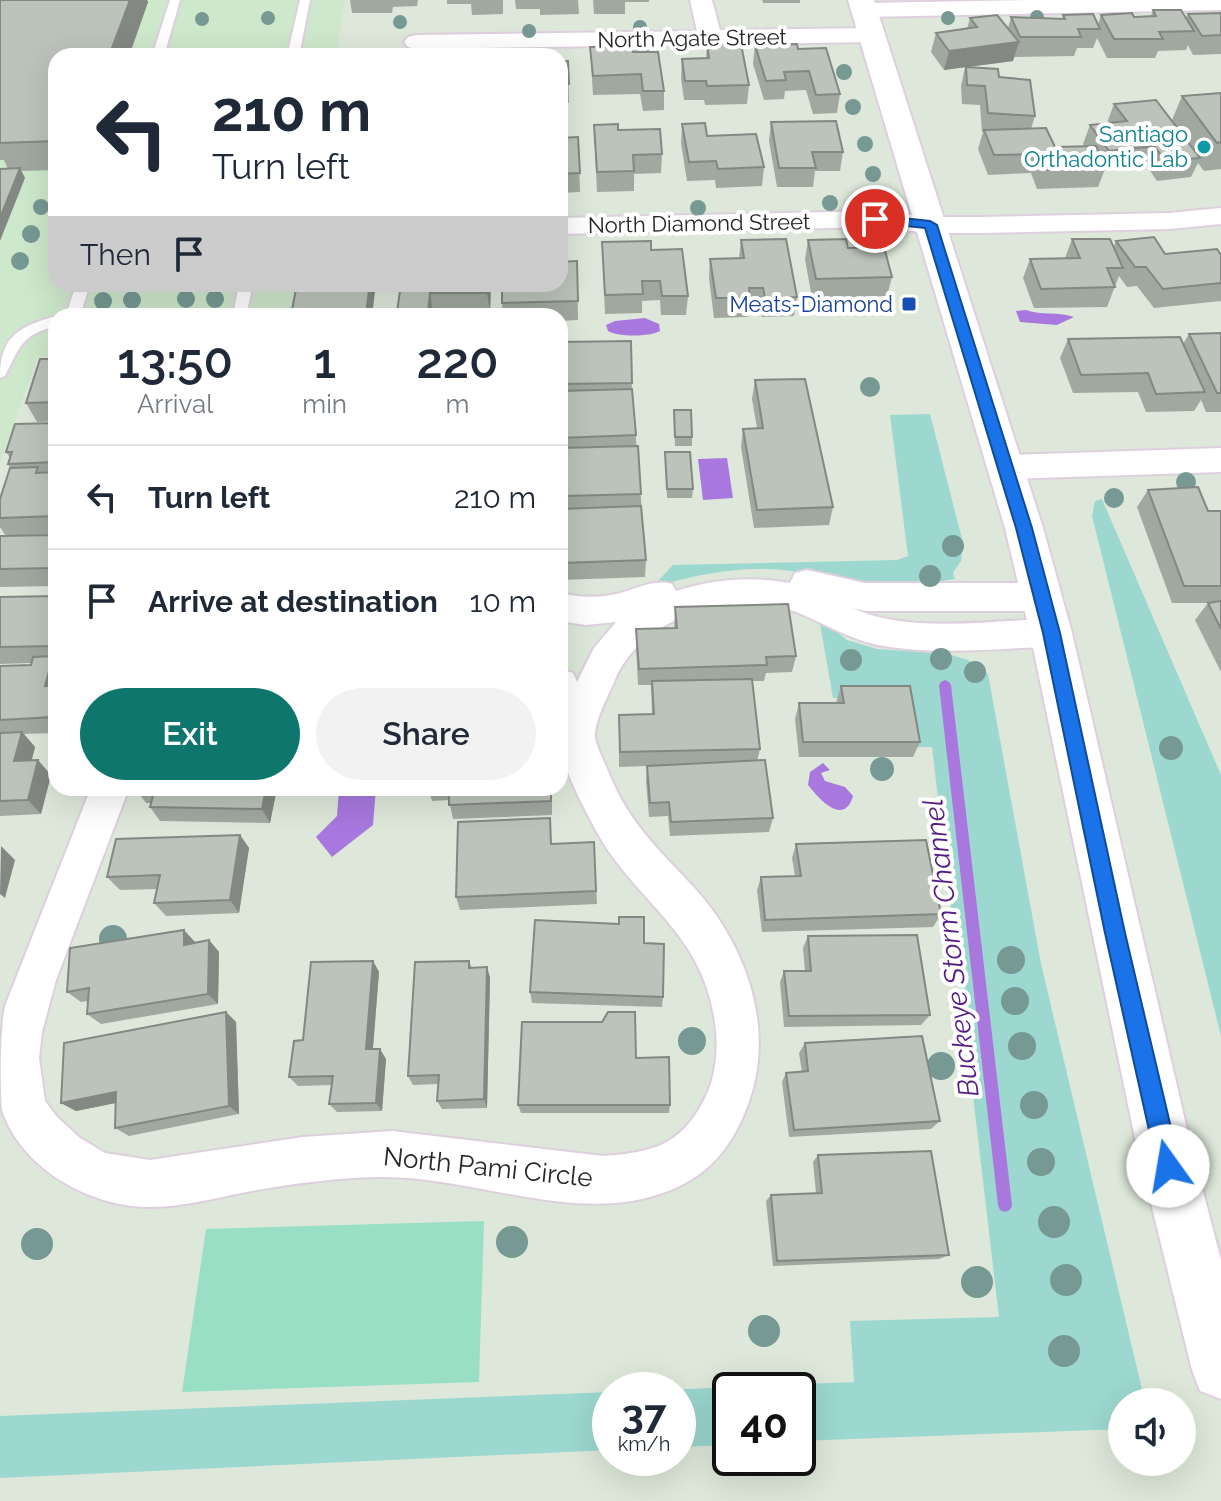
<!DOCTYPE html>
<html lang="en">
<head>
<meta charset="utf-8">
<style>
	body { margin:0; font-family:Raleway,sans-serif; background:#f2f2f3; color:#1f2937; height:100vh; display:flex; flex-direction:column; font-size:30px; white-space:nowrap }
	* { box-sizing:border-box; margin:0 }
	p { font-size:26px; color:#747a83 }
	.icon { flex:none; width:44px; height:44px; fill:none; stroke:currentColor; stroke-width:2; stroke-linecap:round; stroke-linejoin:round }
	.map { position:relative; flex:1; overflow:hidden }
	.panel { position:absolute; left:48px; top:308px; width:520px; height:488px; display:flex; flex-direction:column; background:#fff; border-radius:24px; box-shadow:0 8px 32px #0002 }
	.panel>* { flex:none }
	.banner { position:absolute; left:48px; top:48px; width:520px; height:244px; border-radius:24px; box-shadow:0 8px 32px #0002; background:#fff; color:#1f2937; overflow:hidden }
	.fabs { position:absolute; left:1108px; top:1388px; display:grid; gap:16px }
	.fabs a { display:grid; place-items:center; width:88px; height:88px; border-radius:50%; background:#fff; box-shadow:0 8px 32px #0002; font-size:40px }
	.speed { position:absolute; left:592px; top:1372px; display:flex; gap:16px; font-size:40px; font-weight:700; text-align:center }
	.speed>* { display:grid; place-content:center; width:104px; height:104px; border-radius:50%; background:#fff; box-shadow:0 8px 32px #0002; line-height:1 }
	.speed small { font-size:20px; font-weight:400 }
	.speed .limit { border:4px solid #111; border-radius:12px; background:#fff; color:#111 }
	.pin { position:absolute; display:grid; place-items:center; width:68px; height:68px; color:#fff; margin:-34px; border:4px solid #fff; border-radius:50%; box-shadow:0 2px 8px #0007 }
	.me { position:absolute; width:88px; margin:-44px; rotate:347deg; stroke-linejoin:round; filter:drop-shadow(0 0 6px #0008) }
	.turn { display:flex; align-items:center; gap:28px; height:168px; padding:0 32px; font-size:36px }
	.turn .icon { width:104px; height:104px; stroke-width:2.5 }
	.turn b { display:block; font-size:56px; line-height:68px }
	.then { display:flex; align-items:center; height:76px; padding:0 32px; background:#0003; gap:16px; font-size:30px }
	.eta { display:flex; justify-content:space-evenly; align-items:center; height:136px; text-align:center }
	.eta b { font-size:48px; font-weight:600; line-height:56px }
	.primary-button { display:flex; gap:16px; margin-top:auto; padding:16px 32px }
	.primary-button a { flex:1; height:92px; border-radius:48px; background:#0f766e; color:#fff; font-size:32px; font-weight:600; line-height:92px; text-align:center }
	.primary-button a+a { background:#f2f2f3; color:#1f2937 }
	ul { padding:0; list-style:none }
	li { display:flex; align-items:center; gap:24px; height:104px; padding:0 32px; border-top:2px solid #e0e1e3 }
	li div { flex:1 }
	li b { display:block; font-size:30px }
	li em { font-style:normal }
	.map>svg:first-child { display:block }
	.education { fill:#cee8cb }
	.green { fill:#9cd8d0 }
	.pitch { fill:#99dfc5 }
	.water { fill:#a878de }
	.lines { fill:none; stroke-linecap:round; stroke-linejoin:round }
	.stream { fill:#a878de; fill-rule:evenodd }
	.service-casing { stroke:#decfde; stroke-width:4 }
	.minor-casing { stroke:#decfde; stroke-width:4 }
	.tertiary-casing { stroke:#decfde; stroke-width:4 }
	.service { fill:#fff; fill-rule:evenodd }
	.minor { fill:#fff; fill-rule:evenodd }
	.tertiary { fill:#fff; fill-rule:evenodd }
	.tree { fill:#769993 }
	.wall { fill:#a1a8a0 }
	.shaded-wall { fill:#838882 }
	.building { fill:#bbc3ba; stroke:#838882; stroke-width:2 }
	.route { fill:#1a73e8; stroke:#114b97; stroke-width:2 }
	.culture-dot { fill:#0f9aa8; stroke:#fff; stroke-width:3 }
	.transit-dot { fill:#1a4fb4; stroke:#fff; stroke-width:3 }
	.labels { text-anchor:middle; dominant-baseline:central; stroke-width:8; stroke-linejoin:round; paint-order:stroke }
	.far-street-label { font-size:22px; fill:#272727; stroke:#fff }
	.far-culture-label { font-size:22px; fill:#0d838f; stroke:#fff; text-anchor:end }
	.far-transit-label { font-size:22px; fill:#164399; stroke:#fff; text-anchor:end }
	.street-label { font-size:26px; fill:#272727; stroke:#fff }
	.water-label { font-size:28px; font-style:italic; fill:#561d85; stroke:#fff }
</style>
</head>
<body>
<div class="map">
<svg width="1221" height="1501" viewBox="0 0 1221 1501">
	<rect width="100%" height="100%" fill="#dde8da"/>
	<path class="education" d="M0 0H345L336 56H56V284H298L292 316H56V357H37L0 464Z"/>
	<g class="green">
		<path d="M930 414 963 543 961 561 953 573 955 579C924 584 889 588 857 584 826 579 797 569 766 569 730 568 698 575 663 584L658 581 673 565 897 560 908 556 890 415Z"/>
		<path d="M1102 499 1221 775V1036L1092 516 1095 501Z"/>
		<path d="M819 618 847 640 877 649 948 654 968 660 988 674 1041 964 1145 1402H1122V1429L798 1441V1390H730V1445L678 1447V1390H665L854 1382 850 1321 999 1317 932 747H915L907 698H833Z"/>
		<path d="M610 1392V1450L0 1478V1416Z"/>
	</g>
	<path class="pitch" d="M484 1221 479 1382 182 1392 206 1229Z"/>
	<g class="water">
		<path d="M1026 310C1042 316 1057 311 1074 317L1057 325 1020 322 1016 311Z"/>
		<path d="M645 318 659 324 660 331C649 337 618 337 608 331L606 325 615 321Z"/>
		<path d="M727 458 733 498 703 500 698 459Z"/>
		<path d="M823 763 830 770 821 773 825 781 845 787 853 796C844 827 819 799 808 785L810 772Z"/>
		<path d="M376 788 373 825 332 857 316 837 337 816 339 789Z"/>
	</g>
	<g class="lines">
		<path class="stream" d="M945 680 949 682 951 685 1012 1205 1010 1210 1005 1212 1000 1210 998 1205 939 685 941 682Z"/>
		<g class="service-casing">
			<g id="service">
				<path d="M170 0H180L164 56H152Z"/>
				<path d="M300 0H310L299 56H287Z"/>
				<path d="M76 284H90L80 316H66Z"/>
				<path d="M239 284H253L246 316H124L131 312 234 310Z"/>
				<path d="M56 316V326C21 335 20 347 5 376L0 378C0 336 18 327 56 316Z"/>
			</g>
		</g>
		<g class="minor-casing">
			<g id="minor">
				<path d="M690 0H712L720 30 872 28 880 30 884 35 880 40 872 42 416 49 408 47 404 42 408 37 416 35 697 31Z"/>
				<path d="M1028 0H1221V10L864 17 856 15 853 10 856 5 864 3Z"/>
				<path d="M1221 208V224L1169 229 981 233H930L875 227 560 234V218L875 211 930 217H981L1169 213Z"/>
				<path d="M1221 448V472L1006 479 995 475 990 467 995 459 1006 455Z"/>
				<path d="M807 570 865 583H1043L1055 587 1060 597 1055 607 1043 611H865L853 608C907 634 992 620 1051 619L1064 623 1069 633 1064 643 1051 647C998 648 943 655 890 647 857 643 831 627 801 614 769 600 722 603 689 615 656 626 627 649 614 682 608 696 595 720 595 736 596 746 604 761 608 771 629 825 661 851 698 892 750 952 777 1036 745 1112 725 1161 694 1187 642 1199 558 1218 464 1175 378 1177 334 1178 289 1184 246 1192 212 1199 178 1208 143 1207 85 1204 20 1166 2 1110 0 1085 0 1031 5 1006L91 788H129L56 980 42 1032 39 1058 45 1101 57 1117 80 1138 105 1153 150 1160 303 1137 392 1131 603 1156C651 1152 679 1147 703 1102 715 1081 718 1054 716 1031 706 928 631 903 591 821 579 798 563 768 560 742 557 718 560 693 560 669L573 673 577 682 594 648 616 622 586 625 560 621V593C577 597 594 598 611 595 632 592 651 578 672 584L676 591C714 579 751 576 790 583L795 573Z"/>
			</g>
		</g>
		<g class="tertiary-casing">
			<path id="tertiary" d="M848 0H874L1043 528 1072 633 1189 1138 1221 1260V1399L1200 1391 1192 1370 1135 1138 1030 633 1005 528Z"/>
		</g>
		<use href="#service" class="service"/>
		<use href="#minor" class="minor"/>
		<use href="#tertiary" class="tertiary"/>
	</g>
	<g class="tree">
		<circle cx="1037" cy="17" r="7"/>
		<circle cx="268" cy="18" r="7"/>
		<circle cx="948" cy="18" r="7"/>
		<circle cx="202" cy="19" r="7"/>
		<circle cx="400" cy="22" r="7"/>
		<circle cx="640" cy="27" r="7"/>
		<circle cx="529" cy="31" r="7"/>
		<circle cx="642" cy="52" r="7"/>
		<circle cx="844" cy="72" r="8"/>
		<circle cx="853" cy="107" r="8"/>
		<circle cx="865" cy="144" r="8"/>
		<circle cx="873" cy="174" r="8"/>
		<circle cx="830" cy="203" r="8"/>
		<circle cx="41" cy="207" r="8"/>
		<circle cx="698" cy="208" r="8"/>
		<circle cx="31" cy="234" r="9"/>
		<circle cx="20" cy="261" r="9"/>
		<circle cx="186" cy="299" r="9"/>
		<circle cx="215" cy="299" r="9"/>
		<circle cx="132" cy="300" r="9"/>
		<circle cx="103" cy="301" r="9"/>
		<circle cx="870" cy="387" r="10"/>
		<circle cx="1186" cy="482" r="10"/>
		<circle cx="1114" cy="498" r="10"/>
		<circle cx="953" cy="546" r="11"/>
		<circle cx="930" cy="576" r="11"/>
		<circle cx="941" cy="659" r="11"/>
		<circle cx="851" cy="660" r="11"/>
		<circle cx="975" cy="672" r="11"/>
		<circle cx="1171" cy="748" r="12"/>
		<circle cx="882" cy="769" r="12"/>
		<circle cx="113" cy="939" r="14"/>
		<circle cx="1011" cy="960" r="14"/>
		<circle cx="1015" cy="1001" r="14"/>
		<circle cx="692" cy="1041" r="14"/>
		<circle cx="1022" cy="1046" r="14"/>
		<circle cx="941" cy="1066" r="14"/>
		<circle cx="1034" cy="1105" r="14"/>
		<circle cx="1041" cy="1162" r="14"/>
		<circle cx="1054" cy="1222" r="16"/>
		<circle cx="512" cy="1242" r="16"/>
		<circle cx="37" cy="1244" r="16"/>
		<circle cx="1066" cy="1280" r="16"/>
		<circle cx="977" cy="1282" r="16"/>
		<circle cx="764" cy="1331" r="16"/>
		<circle cx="1064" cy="1351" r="16"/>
	</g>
	<g class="wall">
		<path d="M0 0H147L148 2 129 56H56V170L21 171 25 178 8 169 4 160H0Z"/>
		<path d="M350 0H418L417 6 393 7 392 13H352Z"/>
		<path d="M447 0H503V14L472 15 471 4H447Z"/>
		<path d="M515 0H578L579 14 540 15V9H516Z"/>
		<path d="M593 0H649V2H625V14H594Z"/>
		<path d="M762 0H800V3H763Z"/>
		<path d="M1153 10 1186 18 1188 14 1221 13V54L1193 55 1188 45 1186 50 1158 51 1155 58H1107L1097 38 1093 48H1077L1074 56 1014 57 1013 61 968 67 999 77 1035 116 1031 129 1055 147H1085L1083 144 1090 125 1107 123 1114 104 1172 120 1182 96 1221 93V169L1204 171 1198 163 1191 177 1157 181 1146 165 1105 169 1098 187 1037 189 1031 173 988 175 978 149 983 132H982L980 105 962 104 961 86 965 67 944 70 931 52 936 33 967 29 970 18 1008 28 1011 17 1062 19 1063 15 1098 24 1101 15 1134 17 1151 16Z"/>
		<path d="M707 45 749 85 747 104 705 105 704 100H684L681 78 682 59 706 58Z"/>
		<path d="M755 45 798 49 840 94 837 113 813 114 806 90 785 91 784 99 764 100 753 64Z"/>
		<path d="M590 47 633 52 664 91V110L643 111 640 94 593 95Z"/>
		<path d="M560 61H568L569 103H560Z"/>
		<path d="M771 122 843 152 840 171H815L813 187H777L769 141Z"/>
		<path d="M682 124 707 136 764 167 762 186 716 188 715 180 687 181 681 143Z"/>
		<path d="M594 125 618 130 662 154 661 173 634 174V191L597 192Z"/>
		<path d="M578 137 580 192 560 193V138Z"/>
		<path d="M1072 239 1114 246 1116 241 1165 254 1221 255V301L1154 308 1137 286 1127 287 1119 276 1107 307 1034 308 1023 278 1030 259 1065 258Z"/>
		<path d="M741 240 797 297 794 316 762 317 760 307H749L748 317 714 318 709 278 710 259 739 258Z"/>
		<path d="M808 240 848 248 892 277 887 296 812 298 805 259Z"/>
		<path d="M602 242 651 250 688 296 686 315H661L660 300 642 301V313L605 314Z"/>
		<path d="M577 261 578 320 560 321V316H503L502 303Z"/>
		<path d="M297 284 375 290 372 316H291Z"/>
		<path d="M401 284H491L490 312H433V316H398L397 312Z"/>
		<path d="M1221 333V412H1206L1201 400 1194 411 1146 412 1138 392 1073 393 1060 358 1068 339 1183 344 1189 334Z"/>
		<path d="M631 341 632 391 646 560 645 577 560 580V509H564V496H560V342Z"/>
		<path d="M56 359V421L37 422 26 403Z"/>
		<path d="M755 380 833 507 829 525 754 528 741 447 743 429 757 428 752 399Z"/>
		<path d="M674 410 692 437V446H675Z"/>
		<path d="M56 423V534L6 536 0 527V499L10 468 8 464 10 458 6 452Z"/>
		<path d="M665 452 693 489 692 498H667Z"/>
		<path d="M1148 490 1208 511H1221V672L1195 620 1208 603H1172L1137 507Z"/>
		<path d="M56 535V586L0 587V536Z"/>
		<path d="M56 596V733L24 734 35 747 31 760 51 775 41 814 0 816V666L31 665V663L0 664V597Z"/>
		<path d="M675 607 796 656 792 672 766 673 764 681H752L760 749 757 761 773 818 769 832 670 836 668 816 649 817 646 781 647 766 619 767V730L652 714 651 685H638L636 646V629L674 628Z"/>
		<path d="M841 686 920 742 913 757H799L795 719 799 703H836Z"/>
		<path d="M135 788H277L270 823 160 821 150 807 151 803H146Z"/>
		<path d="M428 788H552V815L453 819 449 800 432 801Z"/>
		<path d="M240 835 249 848 239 913 166 916 154 903 157 889 120 890 107 877Z"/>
		<path d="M594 842 597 904 460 910 456 897 552 844Z"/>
		<path d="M796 844 941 914 933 927 762 932 757 890 761 877 795 876 792 858Z"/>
		<path d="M808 936 930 1015 921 1025 784 1027 780 982 784 971H805L803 948Z"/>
		<path d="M209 940 219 952 218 1004 101 1024 87 1014 88 1001 81 1002 67 992 195 942Z"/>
		<path d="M644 943 663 997 662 1007 532 1003 530 992Z"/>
		<path d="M373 961 379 972 373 1049 386 1059 382 1111 337 1112 329 1104 332 1085 298 1086 289 1077 303 1040Z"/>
		<path d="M469 961 472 968 487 967 490 978 487 1108 442 1109 437 1101 438 1084 413 1085 408 1076Z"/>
		<path d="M226 1012 236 1022 239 1114 129 1136 115 1128 116 1103 76 1111 61 1103Z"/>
		<path d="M805 1043 940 1121 931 1129 789 1137 782 1082 786 1073 802 1072 799 1053Z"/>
		<path d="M636 1058 670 1105 669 1113H521L518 1105Z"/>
		<path d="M818 1155 949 1255 939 1259 773 1266 766 1201 771 1195 816 1193 813 1162Z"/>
	</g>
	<g class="shaded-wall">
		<path d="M130 0H147L148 2 129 56H109Z"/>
		<path d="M1019 42 1013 61 944 70 949 51Z"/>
		<path d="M20 168 25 178 0 241V218Z"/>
		<path d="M370 284H374L375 290 372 316H367Z"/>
		<path d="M488 284H491L490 312 487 293Z"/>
		<path d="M430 293 433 312V316H428V312Z"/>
		<path d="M56 600V621L52 615Z"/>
		<path d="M53 656 56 661V700L45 686Z"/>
		<path d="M22 732 35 747 28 776 14 761Z"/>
		<path d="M38 760 51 775 41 814 28 800Z"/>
		<path d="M266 788H277L270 823 262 809Z"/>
		<path d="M240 835 249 848 239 913 230 900Z"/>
		<path d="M1 846 15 860 5 898 0 894Z"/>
		<path d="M184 930 195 942 194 956 184 945Z"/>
		<path d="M209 940 219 952 218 1004 208 994Z"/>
		<path d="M373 961 379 972 372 1059 366 1049Z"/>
		<path d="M487 967 490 978 487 1108 484 1099Z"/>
		<path d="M226 1012 236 1022 239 1114 229 1106Z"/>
		<path d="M380 1049 386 1059 382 1111 376 1103Z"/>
		<path d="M116 1092 130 1100 76 1111 61 1103Z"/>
	</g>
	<g class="building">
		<path d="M0 0H130L109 56H56V141L0 143Z"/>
		<path d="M1153 10H1181L1194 31 1159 32 1163 39H1114L1101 15 1132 13 1134 17 1156 16Z"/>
		<path d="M1221 13V35L1202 36 1188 14Z"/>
		<path d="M1093 14 1100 29H1078L1081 37H1020L1011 17 1065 19 1063 15Z"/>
		<path d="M997 15 1019 42 949 51 936 33 977 27 970 18Z"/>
		<path d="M741 44 749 85 707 86 706 81H685L682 59 709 58 707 45Z"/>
		<path d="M797 44 798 49 826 48 840 94 816 95 809 71 784 72 786 80 766 81 755 45Z"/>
		<path d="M632 46 633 52H658L664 91H643L641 74 593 76 590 47Z"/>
		<path d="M541 49V56H507V50Z"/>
		<path d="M560 61H568L569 84H560Z"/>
		<path d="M966 67 998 69 999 77 1030 80 1035 116 988 113 985 86 967 85Z"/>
		<path d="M1221 93V142L1217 143 1182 96Z"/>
		<path d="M1156 100 1200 158 1166 161 1154 146 1109 151 1090 125 1127 121 1114 104Z"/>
		<path d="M836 121 843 152H812L816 168H779L771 122Z"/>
		<path d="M705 123 707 136 756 134 764 167 718 169 716 161 689 162 682 124Z"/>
		<path d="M618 124V130L660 129 662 154 633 155 634 171 597 172 594 125Z"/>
		<path d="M1046 128 1055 147 1096 146 1106 168 1044 170 1037 154 994 155 984 130Z"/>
		<path d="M578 137 580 173 560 174V138Z"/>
		<path d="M20 168 0 218V169Z"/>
		<path d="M1154 237 1165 254 1217 249 1221 255V283L1163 289 1146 267H1135L1116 241Z"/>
		<path d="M786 239 797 297 765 298 763 288H749L750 298H716L710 259 744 258 741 240Z"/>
		<path d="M846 239 848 248 884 247 892 277 816 279 808 240Z"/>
		<path d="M1072 239H1110L1123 268H1107L1115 287 1041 289 1030 259 1080 258Z"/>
		<path d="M651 241V250L682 249 688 296H662L660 281H642L643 294 605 295 602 242Z"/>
		<path d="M577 261 578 301 502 303V284H560V262Z"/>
		<path d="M297 284H370L366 313 291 315Z"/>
		<path d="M401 284H488L487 293H430L428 312H397Z"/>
		<path d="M1221 333V393H1217L1189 334Z"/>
		<path d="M1180 337 1205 392 1156 394 1148 373 1081 375 1068 339Z"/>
		<path d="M631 341 632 383 560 384V342Z"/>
		<path d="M40 359H56V402L26 403Z"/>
		<path d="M805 379 833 507 757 510 743 429 763 428 755 380Z"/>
		<path d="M632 389 636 435 560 438V391Z"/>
		<path d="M674 410H691L692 437H675Z"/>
		<path d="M56 423V462L8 464 12 452H6L15 424Z"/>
		<path d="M638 446 641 494 564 496 563 478H560V448Z"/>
		<path d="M665 452H690L693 489H667Z"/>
		<path d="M38 467 36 473 56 472V516L0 518V499L10 468Z"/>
		<path d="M1198 487 1208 511H1221V586H1184L1148 490Z"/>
		<path d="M641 506 646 560 560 563V509Z"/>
		<path d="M56 535V560L53 568 0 569V536Z"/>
		<path d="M56 596 52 615 56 614V646L0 647V597Z"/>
		<path d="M1221 601V629L1208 603Z"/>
		<path d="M788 604 796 656 766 657 767 665 639 669 636 629 677 628 675 607Z"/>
		<path d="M53 656 45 686 56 685V711L54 717 0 720V666L31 665 33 657Z"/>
		<path d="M752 679 760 749 620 752 619 715 654 714 652 681Z"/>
		<path d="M841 686H910L920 742H803L799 703H844Z"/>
		<path d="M22 732 14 761 38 760 28 800 0 801V733Z"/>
		<path d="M765 760 773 818 671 822 669 802 650 803 647 766Z"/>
		<path d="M135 788H266L262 809 150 807 155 788Z"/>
		<path d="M449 788H551V801L449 805Z"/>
		<path d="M550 818 551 844 594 842 596 891 456 897 458 822Z"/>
		<path d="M240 835 230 900 154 903 160 875 107 877 116 839Z"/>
		<path d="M926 840 941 914 765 920 761 877 801 876 796 844Z"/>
		<path d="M619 917H644V943L664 944 663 997 530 992 535 920 619 924Z"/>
		<path d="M184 930V945L209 940 208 994 87 1014 89 988 67 992 70 948Z"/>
		<path d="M917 935 930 1015 789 1016 784 971H811L808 936Z"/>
		<path d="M373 961 366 1049H380L376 1103 329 1104 333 1076 289 1077 294 1041 303 1040 311 962Z"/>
		<path d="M469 961V968L487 967 484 1099 437 1101 439 1075 408 1076 415 962Z"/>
		<path d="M226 1012 229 1106 115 1128 116 1092 61 1103 64 1043Z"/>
		<path d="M608 1012H635L636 1058 669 1057 670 1105H518L522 1022H602Z"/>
		<path d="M922 1036 940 1121 794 1130 786 1073 808 1071 805 1043Z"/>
		<path d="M931 1151 949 1255 777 1261 771 1195 822 1193 818 1155Z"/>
	</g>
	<path class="route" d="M875 215 930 221 937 225 1032 528 1060 633 1125 933 1180 1166 1176 1174 1168 1177 1161 1174 1157 1166 1105 933 1043 633 1016 528 925 228 870 222 869 219Z"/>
	<circle class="culture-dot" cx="1204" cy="147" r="8"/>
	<rect class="transit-dot" x="901" y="296" width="16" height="16" rx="4"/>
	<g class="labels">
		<g class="far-street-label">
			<text transform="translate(692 38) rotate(-1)">North Agate Street</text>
			<text transform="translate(699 223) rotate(-1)">North Diamond Street</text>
		</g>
		<g class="far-culture-label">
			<text x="1188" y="134">Santiago<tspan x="1188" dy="25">Orthadontic Lab</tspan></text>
		</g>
		<g class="far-transit-label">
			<text x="893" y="304">Meats-Diamond</text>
		</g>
		<g class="street-label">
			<text transform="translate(488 1167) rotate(6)">North Pami Circle</text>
		</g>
		<g class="water-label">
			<text transform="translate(951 948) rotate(-97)">Buckeye Storm Channel</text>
		</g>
	</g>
</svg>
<div class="fabs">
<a><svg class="icon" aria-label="sound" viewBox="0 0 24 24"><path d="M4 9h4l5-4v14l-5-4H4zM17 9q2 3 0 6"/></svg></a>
</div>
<div class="speed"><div>37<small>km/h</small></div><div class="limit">40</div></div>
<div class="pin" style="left:875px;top:219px;background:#d93025"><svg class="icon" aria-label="arrive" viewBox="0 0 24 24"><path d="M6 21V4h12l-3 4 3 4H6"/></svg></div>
<svg class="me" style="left:1168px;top:1166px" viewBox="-20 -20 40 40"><circle r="19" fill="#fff"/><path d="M0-13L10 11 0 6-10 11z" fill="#1a73e8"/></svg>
<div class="banner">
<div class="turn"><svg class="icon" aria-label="left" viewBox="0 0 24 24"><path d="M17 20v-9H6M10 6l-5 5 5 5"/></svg><div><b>210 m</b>Turn left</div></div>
<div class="then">Then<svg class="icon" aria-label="arrive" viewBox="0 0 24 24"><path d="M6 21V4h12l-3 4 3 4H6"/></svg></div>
</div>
<section class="panel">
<div class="eta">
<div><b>13:50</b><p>Arrival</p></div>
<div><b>1</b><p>min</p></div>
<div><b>220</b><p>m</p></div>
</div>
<ul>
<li><svg class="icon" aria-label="left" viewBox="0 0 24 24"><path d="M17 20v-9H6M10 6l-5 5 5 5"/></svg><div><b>Turn left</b></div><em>210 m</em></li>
<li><svg class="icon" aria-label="arrive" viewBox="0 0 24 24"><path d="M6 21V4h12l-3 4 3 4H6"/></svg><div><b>Arrive at destination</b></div><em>10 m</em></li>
</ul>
<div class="primary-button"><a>Exit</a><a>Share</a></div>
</section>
</div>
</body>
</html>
